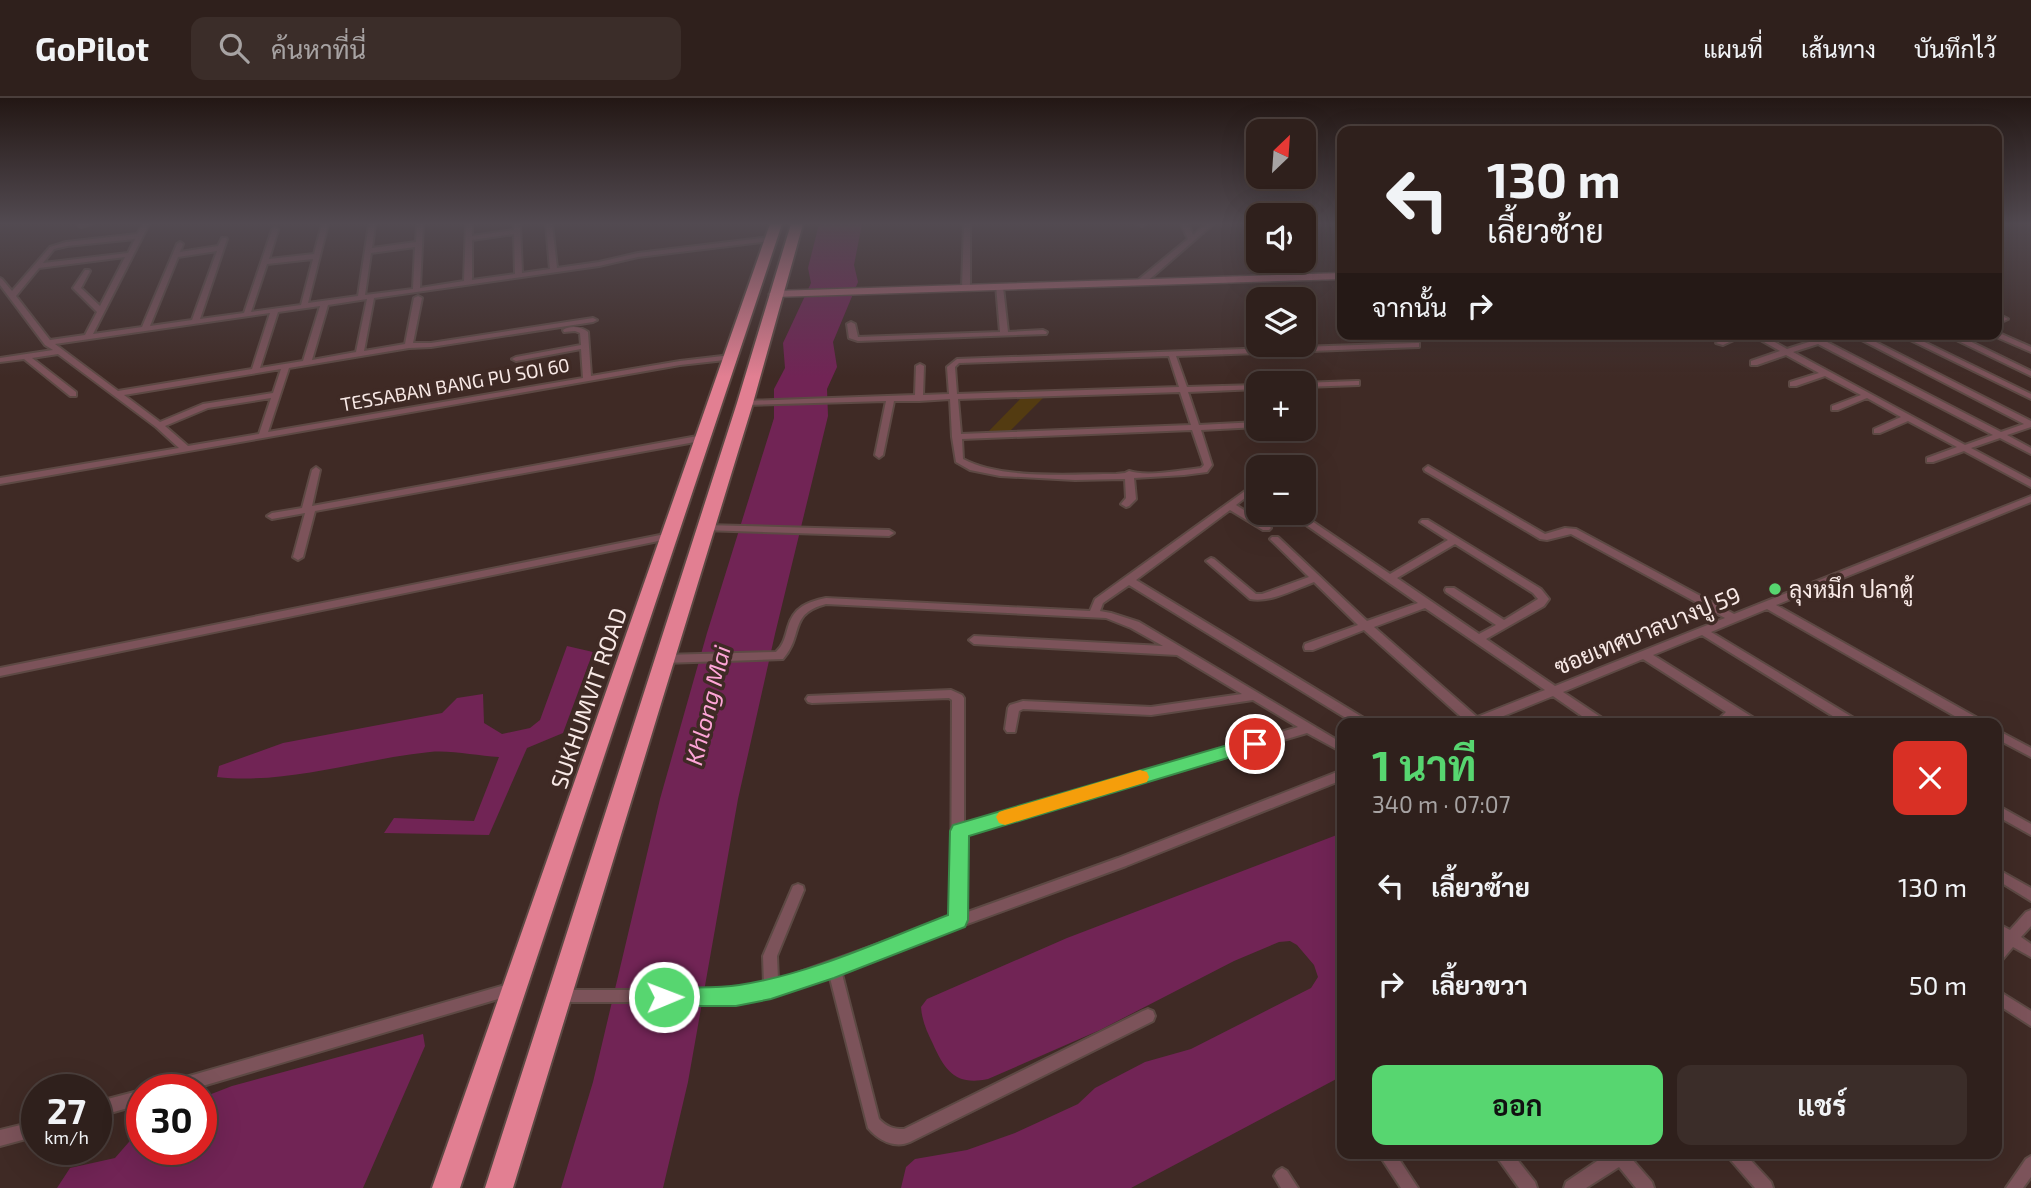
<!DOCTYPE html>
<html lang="th">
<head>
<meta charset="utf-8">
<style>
	body { margin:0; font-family:"Exo 2",Sarabun,sans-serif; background:#3b2d29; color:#f1f3f6; height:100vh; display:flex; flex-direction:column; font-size:26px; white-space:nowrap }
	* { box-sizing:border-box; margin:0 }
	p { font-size:23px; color:#a7a3a3 }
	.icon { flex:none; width:38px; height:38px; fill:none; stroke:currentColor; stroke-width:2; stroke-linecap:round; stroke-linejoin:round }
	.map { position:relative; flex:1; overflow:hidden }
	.side { position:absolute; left:1337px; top:620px; width:665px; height:441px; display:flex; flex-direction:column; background:#2f201c; border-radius:14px; box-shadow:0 7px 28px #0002,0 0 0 2px #4a3e3b }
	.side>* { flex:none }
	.top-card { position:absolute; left:1337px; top:28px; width:665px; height:214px; border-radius:14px; box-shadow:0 7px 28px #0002,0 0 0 2px #4a3e3b; background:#2f201c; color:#f1f3f6; overflow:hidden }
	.needle { width:46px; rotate:25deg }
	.controls { position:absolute; left:1246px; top:21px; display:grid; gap:14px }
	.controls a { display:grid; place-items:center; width:70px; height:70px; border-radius:14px; background:#2f201c; box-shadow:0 7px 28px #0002,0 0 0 2px #4a3e3b; font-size:35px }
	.speed { position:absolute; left:21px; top:976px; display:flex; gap:14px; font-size:35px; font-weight:700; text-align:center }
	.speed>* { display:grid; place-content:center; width:91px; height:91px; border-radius:50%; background:#2f201c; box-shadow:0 7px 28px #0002,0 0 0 2px #4a3e3b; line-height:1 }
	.speed small { font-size:18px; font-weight:400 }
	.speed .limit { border:10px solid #d22; background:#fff; color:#111 }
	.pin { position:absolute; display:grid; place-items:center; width:60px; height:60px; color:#fff; margin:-30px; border:4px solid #fff; border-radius:50%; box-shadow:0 2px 7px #0007 }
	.me { position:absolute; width:77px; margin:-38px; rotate:89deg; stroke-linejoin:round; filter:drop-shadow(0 0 5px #0008) }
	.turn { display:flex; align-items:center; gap:24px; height:147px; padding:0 35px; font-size:32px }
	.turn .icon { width:91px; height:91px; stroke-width:2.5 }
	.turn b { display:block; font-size:49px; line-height:60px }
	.then { display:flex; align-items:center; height:66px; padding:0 35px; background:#0003; gap:14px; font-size:26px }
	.round { display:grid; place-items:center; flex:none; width:74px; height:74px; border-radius:14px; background:#3b2d29 }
	.overview { display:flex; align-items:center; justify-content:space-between; height:119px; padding:0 35px }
	h1 { font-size:42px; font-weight:700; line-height:52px; color:#57d670 }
	.action { display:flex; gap:14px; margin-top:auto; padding:14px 35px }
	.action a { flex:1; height:80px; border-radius:14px; background:#57d670; color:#111; font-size:28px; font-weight:700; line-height:80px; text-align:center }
	.action a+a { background:#3b2d29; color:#f1f3f6 }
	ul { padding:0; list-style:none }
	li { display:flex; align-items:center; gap:21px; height:98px; padding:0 35px }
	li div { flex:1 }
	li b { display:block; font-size:26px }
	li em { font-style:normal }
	header { display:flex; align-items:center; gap:42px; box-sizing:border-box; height:98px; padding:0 35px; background:#2f201c; border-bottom:2px solid #4a3e3b }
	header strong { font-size:33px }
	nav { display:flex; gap:38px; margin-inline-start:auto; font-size:24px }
	.search { width:490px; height:63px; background:#3b2d29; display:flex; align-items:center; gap:18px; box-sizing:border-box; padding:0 24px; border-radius:14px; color:#a7a3a3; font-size:26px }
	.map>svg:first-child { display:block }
	.green { fill:#533b11 }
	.water { fill:#712455 }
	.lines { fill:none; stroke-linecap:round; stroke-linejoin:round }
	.street-casing { stroke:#5d4944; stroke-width:4 }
	.secondary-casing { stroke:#5d4944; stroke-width:3 }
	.highway-casing { stroke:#5d4944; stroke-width:4 }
	.street { fill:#7c535a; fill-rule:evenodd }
	.secondary { fill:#a56571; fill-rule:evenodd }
	.highway { fill:#e27f92; fill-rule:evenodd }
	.route { fill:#57d670; stroke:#398b49; stroke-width:2 }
	.slow { fill:#f59e0b }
	.poi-dot { fill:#57d670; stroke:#3f2a25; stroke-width:2.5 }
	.labels { text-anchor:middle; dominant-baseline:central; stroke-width:7; stroke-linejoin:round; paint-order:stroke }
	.far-street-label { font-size:19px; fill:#f8e9e6; stroke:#3f2a25 }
	.poi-label { font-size:23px; fill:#f8e9e6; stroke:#3f2a25; text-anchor:start }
	.street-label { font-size:23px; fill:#f8e9e6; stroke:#3f2a25 }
	.water-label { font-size:24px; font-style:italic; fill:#fea5d7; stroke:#3f2a25 }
</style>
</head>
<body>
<header>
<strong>GoPilot</strong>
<div class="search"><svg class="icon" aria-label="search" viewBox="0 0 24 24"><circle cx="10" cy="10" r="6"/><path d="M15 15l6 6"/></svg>ค้นหาที่นี่</div>
<nav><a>แผนที่</a><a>เส้นทาง</a><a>บันทึกไว้</a></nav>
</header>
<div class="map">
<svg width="2031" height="1090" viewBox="0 0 2031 1090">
	<rect width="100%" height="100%" fill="#3f2a25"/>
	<path class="green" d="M1024 297H1046L1007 336 985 337Z"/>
	<g class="water">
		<path d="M819 126H862L854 167 858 184 833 244 837 269 827 291 828 318 775 536 738 701 688 984 663 1090H561L593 984 660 701 707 535 774 320V291L785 270 783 245 811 185 808 170Z"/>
		<path d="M567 548 593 554 563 635 527 650 489 737 384 735 394 720 474 723 499 659C477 658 452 652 430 654 360 661 288 687 217 679L219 668 283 645 442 615 457 600 483 596 484 625 502 636 530 630 540 622Z"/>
		<path d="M1342 735V978L1131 1090H901L906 1069 915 1061 967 1052 1015 1035 1078 1006 1095 990 1145 964 1191 951 1311 890 1318 879 1314 867 1297 847 1290 843 1279 844 1234 863 1100 932 988 981C956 988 945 973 933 946 927 934 922 923 921 909L927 901 1067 840Z"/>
		<path d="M423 936 425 948 363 1090H57L70 1070 115 1060 142 1029V1052H201V1000L232 988Z"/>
	</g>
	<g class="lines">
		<g class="street-casing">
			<g id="street">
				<path d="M92 126 81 129 78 127V126Z"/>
				<path d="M143 126H149L93 236 142 229 177 146 180 144 183 146 180 154 218 148 222 140H226L227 141 200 221 244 215 272 132 275 130 278 132 269 161 314 156 322 126H328L308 205 358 198 369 126H375L372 150 416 144 417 126H423L420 190 464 183 466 126H472V138L514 132V126H520L522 175 550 171 546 126H552L557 170 599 164 638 155 771 139 774 141 771 143 638 159 599 168 374 200 364 253 405 246 414 200 418 198 422 200 413 245H431L593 220 597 222 593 224 431 249 409 250 289 270 268 334 583 280 581 251 516 263 512 261 516 259 581 247 580 235 575 233 564 234 563 232C571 227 581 229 588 234L591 278 680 263 731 257H734V261L680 267 0 386V380L179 350 156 329 58 256 32 260 76 294V298H70L24 261 0 264V260L53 252 45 247 0 187V180L2 181 12 193 50 149 66 144 137 136ZM514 136 515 176 472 182V142ZM135 141 128 155 43 165 54 151 67 148ZM415 149 413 191 365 197 371 155ZM217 153 192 222 150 228 178 159ZM125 159 100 208 81 190 90 173 89 172H85L73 190 97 214 85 237 50 242 16 198 39 170ZM313 161 301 207 251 214 267 166ZM367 201 356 254 312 262 328 207ZM320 208 303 263 260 270 278 214ZM270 215 252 271 118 293 55 246ZM281 271 273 295 203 306 160 324 124 297ZM271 300 259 336 188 348 165 328 208 310Z"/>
				<path d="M964 126H970V189L966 191 962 189Z"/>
				<path d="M1138 126H1145L1142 128Z"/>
				<path d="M1181 126H1188L1193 137 1206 126H1213L1144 186H1138V182L1188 141Z"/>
				<path d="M996 187 1003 189 1008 234 1043 232 1047 234 1046 236 858 243 849 240 847 226 851 224 855 226 858 239 1000 234Z"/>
				<path d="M2004 219 2008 221 1997 226V221Z"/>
				<path d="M1997 234 2031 249V254L1994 238 1993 236H1997Z"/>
				<path d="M1736 236H1747L1723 247 1716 245Z"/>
				<path d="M1750 236H1760L1787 251 1812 243 1801 236H1811L1819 240 1831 236H1843L1825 243 2001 334 2024 326 1850 236H1860L2031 323V329L2007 337 2031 350V356L2000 340 1971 350 2031 382V389L1964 353 1933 364H1927V360L1957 349 1908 323 1880 335H1874V331L1901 319 1867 300 1838 312H1832V308L1861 297 1825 278 1796 288H1790V284L1819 275 1786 257 1757 267H1751V263L1780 253ZM1818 246 1993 337 1965 347 1793 254Z"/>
				<path d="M1898 236H1908L2031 296V301Z"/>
				<path d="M1944 236H1955L2031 273V278Z"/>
				<path d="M1416 245H1419V249L1176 258 1187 289 1258 287V291L1188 294 1199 327 1258 324V329L1201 332 1212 367 1207 374 1184 377 1134 380 1136 401 1129 408 1126 409 1121 406 1126 400 1125 381 1075 382 1000 378 970 372 956 364 952 339 950 301 919 303H894L883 357 879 360 875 357 886 303 745 307 741 305 745 303 915 297 916 268 920 266 924 268 923 297 949 296 947 269 957 261ZM1169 258 1179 289 957 296 955 269 959 265ZM1180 294 1191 327 961 336 958 301ZM1192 332 1204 367 1201 370C1182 372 1147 379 1129 373L1125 375 1116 376C1072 376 1002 382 963 361L962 341Z"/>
				<path d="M1356 283H1359V287L1304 289V285H1301Z"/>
				<path d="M703 337 706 338V342L315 413 303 459 298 462 293 459 305 415 272 421 267 418 272 415 302 410 312 372 316 369 320 372 312 408Z"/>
				<path d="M1428 368 1545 436 1565 430 1576 431 1734 516 2031 398V404L1776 507 1981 622 1982 625H1967L1767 511 1711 534 1857 622 1858 625H1844L1702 537 1653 557 1757 622 1758 625H1744L1735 619 1728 625H1715L1726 614 1643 561 1563 594 1605 622 1606 625H1592L1553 598 1486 625H1468L1364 532 1313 552H1305L1304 549 1305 546 1358 527 1314 484C1295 491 1271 505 1250 501L1206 463 1211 460 1214 461 1256 496H1262L1309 479 1270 441 1272 439H1278L1367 523 1418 505 1289 415H1300L1390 476 1448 442 1420 424 1422 422H1428L1541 491 1549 501 1544 508 1486 541 1555 588 1725 520 1571 436 1547 442 1540 441 1425 373 1424 371ZM1455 446 1533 495 1538 501 1504 522 1454 490H1446L1445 492 1446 494 1496 527 1479 536 1397 480ZM1425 510 1545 592 1477 619 1374 529Z"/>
				<path d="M1245 393 1250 396 1236 407 1269 428 1271 430 1269 432H1263L1230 412 1136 482 1367 622 1368 625H1354L1129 487 1103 505 1100 513 1111 515 1139 524 1342 645V654L1307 635 964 737 965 815 1118 760 1342 672V682L1126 768 841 872 879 1021C887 1029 893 1031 904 1031L1143 913 1148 911 1153 913 1155 918 1153 923 910 1044C895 1051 878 1042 868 1030L829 876 771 897 735 904H560L555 903 553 898 555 893 560 892H735L764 886 763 858 793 788 798 786 803 788 804 792 777 858 778 882 951 820 952 602 949 600 812 605 808 604 806 601 808 598 951 592 962 597 964 600V727L1298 629 1253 602 1151 617 1023 611 1019 613 1015 634H1007L1005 631 1008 610 1010 607 1023 603 1151 609 1242 596 1177 557 974 546 969 542 974 538 1163 548 1131 530 1106 520 826 506C788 516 804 537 783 561L663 565 658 561 663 557 776 554C784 546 785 539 788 529 794 509 807 504 826 500L1090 513 1095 501Z"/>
				<path d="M705 427 889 432 894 435 889 438 702 432 700 430Z"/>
				<path d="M670 435 673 436 675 438 673 440 0 578V570Z"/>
				<path d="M1997 632 2031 650V659L1997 641Z"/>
				<path d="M1997 707 2031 726V737L1997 718Z"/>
				<path d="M1997 771 2031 790V803L1997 782Z"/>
				<path d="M2031 812V828L2021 839 2031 846V859L2013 849 2002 862 1997 864V848L2002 842 1997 838V825L2010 832 2026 814Z"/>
				<path d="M512 885 517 886 519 891 517 896 512 897 189 992H158L160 987 165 985Z"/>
				<path d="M1997 892 2031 913V928L1997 906Z"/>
				<path d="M142 992V1006L96 1019V1004L142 992H144Z"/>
				<path d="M37 1023V1038L0 1048V1032Z"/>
				<path d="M1378 1055H1395L1418 1090H1401Z"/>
				<path d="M1494 1055H1512L1535 1084 1537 1090H1519Z"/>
				<path d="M1609 1055H1634L1631 1060 1652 1084 1654 1090H1636L1619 1069 1586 1090H1564L1566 1084Z"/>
				<path d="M1726 1055H1744L1771 1084 1773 1090H1755L1729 1060Z"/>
				<path d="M2031 1058V1079L2023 1090H2006L2026 1061Z"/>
				<path d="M1282 1070 1287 1073 1298 1090H1281L1274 1078 1277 1073Z"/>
			</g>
		</g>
		<g class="secondary-casing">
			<path id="secondary" d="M1342 175V181L774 199 769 196 774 193Z"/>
		</g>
		<g class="highway-casing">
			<g id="highway">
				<path d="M770 126H782L460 1090H432Z"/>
				<path d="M791 126H803L753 305 513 1090H485L737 305Z"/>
			</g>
		</g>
		<use href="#street" class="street"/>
		<use href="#secondary" class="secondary"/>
		<use href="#highway" class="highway"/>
	</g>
	<linearGradient id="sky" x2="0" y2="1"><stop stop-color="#231714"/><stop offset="0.45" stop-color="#524a51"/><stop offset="1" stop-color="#524a51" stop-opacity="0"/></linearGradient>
	<rect width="2031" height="279" fill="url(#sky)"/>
	<path class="route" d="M1255 639 1261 641 1264 646 1261 650 969 738 968 822 965 829 834 880 771 901 736 908H664L657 906 654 899 657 892 664 889C689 889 715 891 739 887 811 876 880 843 948 817L950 733 953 727Z"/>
	<path class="slow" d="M1140 672 1147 674 1149 679 1147 684 1005 727 999 725 996 719 999 714 1005 712Z"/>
	<circle class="poi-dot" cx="1775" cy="491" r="7"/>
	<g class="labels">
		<g class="far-street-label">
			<text transform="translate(455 286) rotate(-10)">TESSABAN BANG PU SOI 60</text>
		</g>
		<g class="poi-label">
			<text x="1789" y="491">ลุงหมึก ปลาตู้</text>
		</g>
		<g class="street-label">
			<text transform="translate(1647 532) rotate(-22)">ซอยเทศบาลบางปู 59</text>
			<text transform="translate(588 600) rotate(-71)">SUKHUMVIT ROAD</text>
		</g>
		<g class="water-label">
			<text transform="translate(707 607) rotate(-76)">Khlong Mai</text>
		</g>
	</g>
</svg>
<div class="controls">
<a><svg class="needle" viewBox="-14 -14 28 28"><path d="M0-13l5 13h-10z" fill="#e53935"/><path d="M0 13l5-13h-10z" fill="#a7a3a3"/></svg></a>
<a><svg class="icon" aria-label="sound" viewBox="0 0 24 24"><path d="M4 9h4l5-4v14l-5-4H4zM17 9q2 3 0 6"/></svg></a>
<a><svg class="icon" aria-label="layers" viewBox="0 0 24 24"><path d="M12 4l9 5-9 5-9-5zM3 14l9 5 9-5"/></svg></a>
<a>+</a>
<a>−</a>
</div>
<div class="speed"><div>27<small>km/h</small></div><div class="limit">30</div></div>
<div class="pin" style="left:1255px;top:646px;background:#d93025"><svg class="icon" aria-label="arrive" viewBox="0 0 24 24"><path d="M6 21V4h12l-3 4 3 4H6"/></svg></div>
<svg class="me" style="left:664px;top:899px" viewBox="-20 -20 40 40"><circle r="17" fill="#57d670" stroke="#fff" stroke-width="3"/><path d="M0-11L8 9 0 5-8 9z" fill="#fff"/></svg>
<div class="top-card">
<div class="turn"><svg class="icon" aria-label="left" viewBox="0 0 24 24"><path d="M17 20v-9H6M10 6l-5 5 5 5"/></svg><div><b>130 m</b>เลี้ยวซ้าย</div></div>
<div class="then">จากนั้น<svg class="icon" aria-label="right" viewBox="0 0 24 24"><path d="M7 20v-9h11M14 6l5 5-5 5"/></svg></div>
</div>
<section class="side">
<div class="overview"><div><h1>1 นาที</h1><p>340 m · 07:07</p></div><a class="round" style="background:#d93025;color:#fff"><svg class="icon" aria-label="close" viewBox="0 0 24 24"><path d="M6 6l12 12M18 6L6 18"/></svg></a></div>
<ul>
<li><svg class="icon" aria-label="left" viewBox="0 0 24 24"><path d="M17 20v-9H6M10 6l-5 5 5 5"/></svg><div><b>เลี้ยวซ้าย</b></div><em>130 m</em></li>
<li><svg class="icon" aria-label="right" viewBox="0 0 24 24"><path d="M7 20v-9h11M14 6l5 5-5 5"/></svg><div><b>เลี้ยวขวา</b></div><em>50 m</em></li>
</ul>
<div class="action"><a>ออก</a><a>แชร์</a></div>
</section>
</div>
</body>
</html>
